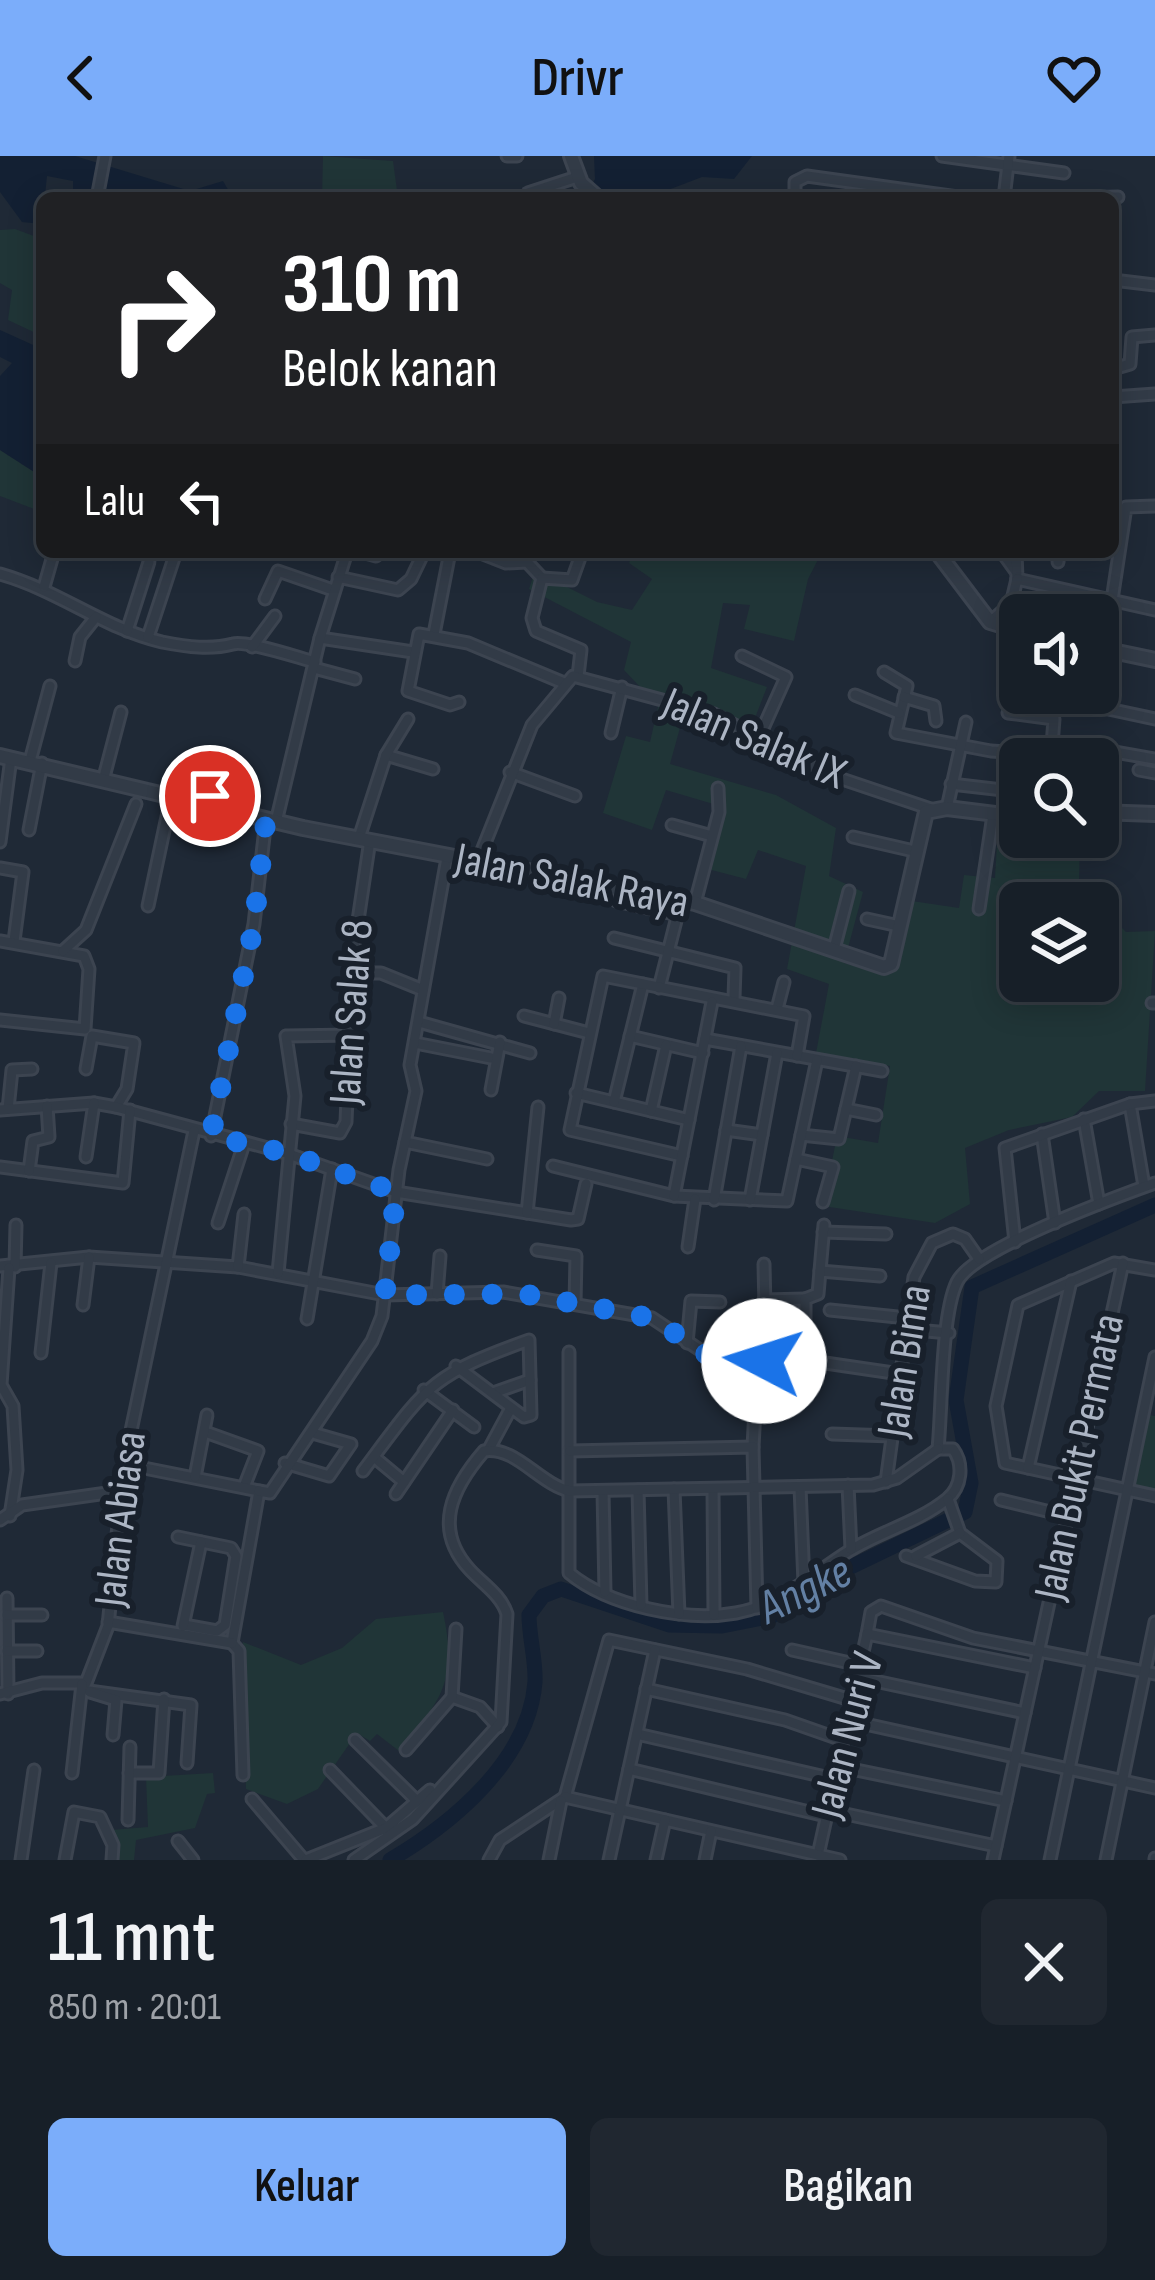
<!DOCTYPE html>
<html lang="id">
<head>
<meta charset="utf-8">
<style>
	body { margin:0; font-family:"Sofia Sans Condensed",sans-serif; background:#202730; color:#f1f3f6; height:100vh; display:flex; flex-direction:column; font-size:45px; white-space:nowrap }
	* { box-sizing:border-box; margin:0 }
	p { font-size:39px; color:#9ea2a8 }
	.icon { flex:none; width:66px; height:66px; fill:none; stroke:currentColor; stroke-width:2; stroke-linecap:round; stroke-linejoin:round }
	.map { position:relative; height:1704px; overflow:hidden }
	.drawer { display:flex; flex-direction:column; background:#171f28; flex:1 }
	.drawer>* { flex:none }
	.hud { position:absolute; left:36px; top:36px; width:1083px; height:366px; border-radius:18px; box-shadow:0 6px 30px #0003,0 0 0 3px #363d45; background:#202124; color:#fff; overflow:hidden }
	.buttons { position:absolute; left:999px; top:438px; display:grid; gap:24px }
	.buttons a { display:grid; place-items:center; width:120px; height:120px; border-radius:18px; background:#171f28; box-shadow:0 6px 30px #0003,0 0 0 3px #363d45; font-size:60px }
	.pin { position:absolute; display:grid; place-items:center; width:102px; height:102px; color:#fff; margin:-51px; border:6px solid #fff; border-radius:50%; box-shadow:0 3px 12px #0007 }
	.me { position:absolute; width:132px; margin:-66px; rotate:275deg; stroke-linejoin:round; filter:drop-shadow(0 0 9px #0008) }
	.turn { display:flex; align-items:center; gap:42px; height:252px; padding:0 48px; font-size:54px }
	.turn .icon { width:156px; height:156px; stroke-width:2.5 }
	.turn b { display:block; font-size:84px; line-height:102px }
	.then { display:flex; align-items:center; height:114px; padding:0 48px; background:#0003; gap:24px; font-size:45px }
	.round { display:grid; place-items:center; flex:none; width:126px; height:126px; border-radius:18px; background:#202730 }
	.overview { display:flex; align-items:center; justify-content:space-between; height:204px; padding:0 48px }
	h1 { font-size:72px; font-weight:600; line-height:90px }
	.cta { display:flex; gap:24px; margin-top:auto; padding:24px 48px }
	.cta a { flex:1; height:138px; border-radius:18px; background:#7badfa; color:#111; font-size:48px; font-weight:600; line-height:138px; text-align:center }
	.cta a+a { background:#202730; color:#f1f3f6 }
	header { display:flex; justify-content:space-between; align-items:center; height:156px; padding:0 48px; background:#7badfa; color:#111; font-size:54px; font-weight:600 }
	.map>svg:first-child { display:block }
	.green { fill:#203537 }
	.water { fill:#132033 }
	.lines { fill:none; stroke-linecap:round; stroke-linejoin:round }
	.river { stroke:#132033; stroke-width:15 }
	.minor-casing { stroke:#3c4450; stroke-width:15 }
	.tertiary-casing { stroke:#3c4450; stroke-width:18 }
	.minor { stroke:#323b47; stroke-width:9 }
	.tertiary { stroke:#323b47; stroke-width:12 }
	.route { stroke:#1a73e8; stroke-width:21; stroke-dasharray:0 37.8 }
	.labels { text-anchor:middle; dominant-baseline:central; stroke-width:12; stroke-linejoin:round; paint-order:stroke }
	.street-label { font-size:45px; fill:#acb5c4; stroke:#18202b }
	.water-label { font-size:48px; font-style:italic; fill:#6380a4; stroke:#18202b }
</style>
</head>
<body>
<header><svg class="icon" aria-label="back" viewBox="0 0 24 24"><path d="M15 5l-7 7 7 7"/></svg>Drivr<svg class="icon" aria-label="heart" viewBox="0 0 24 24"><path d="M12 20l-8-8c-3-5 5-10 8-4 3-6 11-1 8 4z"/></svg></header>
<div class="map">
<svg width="1155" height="1704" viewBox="0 0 1155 1704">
	<rect width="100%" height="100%" fill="#1f2936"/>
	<g class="green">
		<path d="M323 0 393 5 398 42H322Z"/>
		<path d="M15 73 42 83V180L8 164 12 134 0 127V74Z"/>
		<path d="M0 294 42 321V356L0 340Z"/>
		<path d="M634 396H822L808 423 794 485 744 473 750 449 723 447 711 512 767 531 753 567 686 550 670 608 776 639 836 672 829 720 863 736 844 807 888 818 905 744 959 752 964 719 995 722 998 670H1020V681H1080L1079 729 1097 747H1020V825H1098V748L1126 776 1155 775 1145 935H1099L1072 961 1009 974 965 992 970 1048 935 1067 823 1050 837 980 878 987 890 910 816 897 829 828 787 813 806 710 758 694 746 723 704 712 720 650 666 634 652 674 603 657 626 580 650 586 661 538 642 533 624 514 631 486 529 433 535 415 597 446 632 454 652 423 629 407Z"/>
		<path d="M1144 1258 1155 1260V1340L1129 1335Z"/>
		<path d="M443 1456C458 1526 441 1544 399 1595L377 1578 370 1585 357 1577 318 1633 287 1648 246 1633 243 1486 301 1509 342 1492 376 1463Z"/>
		<path d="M213 1617 215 1637 207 1638 195 1672 136 1684 134 1704H113L111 1674 148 1671 146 1621Z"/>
	</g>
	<g class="water">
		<path d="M0 0H75L190 35 223 25 233 42H73V25L47 20 42 68 22 66 0 36Z"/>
		<path d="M594 0H752L734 23 702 21 647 42H584L595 23Z"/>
		<path d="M0 174 42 193V321L0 294V220L12 207 0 201Z"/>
	</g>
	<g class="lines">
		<path class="river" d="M390 1704C453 1667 529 1604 535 1526 536 1504 529 1481 529 1459L543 1440 561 1433 669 1469 722 1470 772 1460 832 1420 965 1356 971 1327 956 1244 972 1131 1155 1049"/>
		<g class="minor-casing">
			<g id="minor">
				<path d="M507 0H517"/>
				<path d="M942 0 1064 17"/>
				<path d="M528 37 577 21"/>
				<path d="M97 42 105 0"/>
				<path d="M767 42 795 41"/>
				<path d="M795 42V26L807 20 965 42"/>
				<path d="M1004 42 1009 0"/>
				<path d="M1072 42 1118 41"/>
				<path d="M1113 124 1155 129"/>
				<path d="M1113 170H1114"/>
				<path d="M1113 213 1130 208 1132 181 1155 179"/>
				<path d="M1113 241 1155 238"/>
				<path d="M362 396 376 400"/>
				<path d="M478 396 506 407 527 406 542 422"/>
				<path d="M1002 396 1015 414"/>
				<path d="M1016 396 1017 423"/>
				<path d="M1058 406 1059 396"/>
				<path d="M0 418C60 435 103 472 162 486 188 491 211 494 233 488 246 484 299 502 315 506"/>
				<path d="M338 421 398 434 411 423 424 396"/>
				<path d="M1017 423 1155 454"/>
				<path d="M44 431 54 396"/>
				<path d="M265 443 278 415 333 434"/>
				<path d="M1112 444 1126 351 1155 350"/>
				<path d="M990 466 1011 448 1017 423"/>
				<path d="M127 475 149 406"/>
				<path d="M434 478 450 396"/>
				<path d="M148 481 176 396"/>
				<path d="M320 482 413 496"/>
				<path d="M252 491 275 460"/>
				<path d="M742 500 786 521 760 579"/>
				<path d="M75 505 80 481 96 461"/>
				<path d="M314 512 355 523"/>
				<path d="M884 516 907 530 896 577 991 595 1051 599"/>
				<path d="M578 520 581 494 536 475 532 462 542 422 572 424 582 396"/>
				<path d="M855 539 899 557"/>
				<path d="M904 541 934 550 936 565"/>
				<path d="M459 546 450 549 408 535 419 478 468 487 564 527"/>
				<path d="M1085 548 1155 563"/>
				<path d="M1008 557 1054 563 1051 603"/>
				<path d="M611 577 622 531"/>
				<path d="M1086 591 1155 603"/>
				<path d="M386 599 433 613"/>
				<path d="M30 605 50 530"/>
				<path d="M1139 614 1155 617"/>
				<path d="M510 616 575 640"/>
				<path d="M104 621 121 556"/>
				<path d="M951 628 1020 636"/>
				<path d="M208 647 217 618"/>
				<path d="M947 652 966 566"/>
				<path d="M276 666 320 482 347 396"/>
				<path d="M672 669 712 680"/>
				<path d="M29 674 42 607"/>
				<path d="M853 681 914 695"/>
				<path d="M359 682 386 599 408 563"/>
				<path d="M0 686 11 602"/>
				<path d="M477 707 532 569 573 520 714 558 827 618 931 653"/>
				<path d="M0 712 23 716 14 785"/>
				<path d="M616 745 678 759"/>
				<path d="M695 747 719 656 718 632"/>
				<path d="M148 750 172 637"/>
				<path d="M979 753 993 659"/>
				<path d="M867 763 899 770"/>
				<path d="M614 782 735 812 734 842"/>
				<path d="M0 785 84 800 89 813 85 873 0 864"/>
				<path d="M834 793 849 735"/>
				<path d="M63 795 86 774 136 648"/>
				<path d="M355 817H381L423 834"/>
				<path d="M659 832 681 745"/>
				<path d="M1152 847H1155"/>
				<path d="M777 853 784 826"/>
				<path d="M524 860 589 877"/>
				<path d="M419 866 530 897"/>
				<path d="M554 868 559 842"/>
				<path d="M630 880 703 897"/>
				<path d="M705 883 882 915"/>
				<path d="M415 887 491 902"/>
				<path d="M86 913 92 880 134 887 127 933 116 951"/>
				<path d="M491 934 500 886"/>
				<path d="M576 937 689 964"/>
				<path d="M614 946 643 828"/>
				<path d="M1130 948 1144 1030"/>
				<path d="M8 953 12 914 32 913"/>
				<path d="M846 953 876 959"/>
				<path d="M0 954 94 947 116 951 286 997 396 1036 571 1064 578 1063 586 1028"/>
				<path d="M651 955 666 889"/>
				<path d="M1084 963 1099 1048"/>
				<path d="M291 968 340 977 346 966 353 798 370 684"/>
				<path d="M726 974 762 979"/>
				<path d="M1042 978 1055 1067"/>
				<path d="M801 979 839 983 856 910"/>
				<path d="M211 980 254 768 266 663"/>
				<path d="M405 986 487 1003"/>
				<path d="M682 1000 570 974 603 820 804 860 797 900"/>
				<path d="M86 1001 94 947"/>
				<path d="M796 1003 833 1011 823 1046"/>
				<path d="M553 1010 674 1040 787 1045 817 904"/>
				<path d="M0 1011 123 1027 130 954"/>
				<path d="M29 1015 33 985 49 981 47 950"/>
				<path d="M674 1040 712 846"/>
				<path d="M714 1044 741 890"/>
				<path d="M750 1044 777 897"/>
				<path d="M527 1057 538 951"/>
				<path d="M218 1067 244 988"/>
				<path d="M823 1076 886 1078"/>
				<path d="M1015 1086 1005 992 1130 948 1155 945"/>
				<path d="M688 1091 695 1043"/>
				<path d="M537 1094 576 1100 575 1148"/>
				<path d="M764 1108 766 1198"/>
				<path d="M0 1110 89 1101 238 1111 385 1139 503 1136 652 1162 718 1206 805 1204 900 1218"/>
				<path d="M15 1111 16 1069"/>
				<path d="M238 1111 244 1058"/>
				<path d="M9 1112 1 1229 13 1250 17 1314 10 1360"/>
				<path d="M1155 1114 1114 1107 1018 1149 996 1250 1005 1307 1155 1340"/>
				<path d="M820 1115 880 1120"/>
				<path d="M278 1117 295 940 286 880 354 879"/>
				<path d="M437 1138 440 1100"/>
				<path d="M764 1144 805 1143"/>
				<path d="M83 1149 89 1101"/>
				<path d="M830 1154 907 1162"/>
				<path d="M307 1163 332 1013"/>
				<path d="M905 1173 949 1177"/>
				<path d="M687 1187 691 1145 720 1146"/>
				<path d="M569 1196V1417C609 1450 685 1466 736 1457 781 1449 812 1418 849 1395 879 1376 919 1366 947 1343 962 1331 964 1308 953 1293H938"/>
				<path d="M41 1197 51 1107"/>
				<path d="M805 1204V1143L818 1138 824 1069"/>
				<path d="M424 1234 474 1271"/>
				<path d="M493 1237 530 1224"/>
				<path d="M208 1277 258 1295 244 1331"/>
				<path d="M832 1278 892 1280"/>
				<path d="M753 1291 756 1234"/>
				<path d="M489 1293 511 1252"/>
				<path d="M938 1293C942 1253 941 1159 957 1126 973 1093 1116 1041 1155 1027"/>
				<path d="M570 1295 753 1291 757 1452"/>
				<path d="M374 1301 404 1326"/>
				<path d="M285 1307 329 1320 351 1288 316 1278"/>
				<path d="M124 1308 259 1335 232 1487 239 1495 243 1619"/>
				<path d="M1028 1312 1071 1125"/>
				<path d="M363 1315C426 1231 428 1220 529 1184L531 1259 524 1261 456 1210"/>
				<path d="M195 1321 207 1259"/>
				<path d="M886 1326 914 1121 932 1087 953 1078 965 1083 979 1103"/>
				<path d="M848 1329 851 1393"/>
				<path d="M800 1331 804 1427"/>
				<path d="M674 1333 679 1458"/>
				<path d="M713 1333 714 1459"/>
				<path d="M638 1334 641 1449"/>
				<path d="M259 1335 270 1337 372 1185 382 1160 399 1014 416 935 410 909 447 702"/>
				<path d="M603 1335 605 1436"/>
				<path d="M396 1338 453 1254"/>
				<path d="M1001 1344 1067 1360"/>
				<path d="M0 1364 22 1349 121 1335"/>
				<path d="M178 1381 231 1392 236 1400 225 1469 217 1475 184 1469"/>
				<path d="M906 1400 975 1425 996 1426 997 1405 960 1377 948 1343"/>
				<path d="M916 1400 960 1377"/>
				<path d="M7 1442 8 1538"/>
				<path d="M7 1459H42"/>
				<path d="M108 1466 232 1487"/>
				<path d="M183 1470 201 1386"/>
				<path d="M867 1478 871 1456 881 1450 973 1482 1155 1518"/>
				<path d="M792 1494 859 1509"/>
				<path d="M7 1495H37"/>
				<path d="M856 1521 1025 1557"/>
				<path d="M646 1533 785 1564 842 1584"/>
				<path d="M89 1535 191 1549 187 1607"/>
				<path d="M90 1536 116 1544 113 1579"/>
				<path d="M0 1538 42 1527H86L108 1470 124 1308 194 975"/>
				<path d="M452 1541 480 1551 498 1571"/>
				<path d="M847 1564 1155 1632"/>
				<path d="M637 1578 834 1623"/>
				<path d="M355 1584 417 1645"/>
				<path d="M406 1594 452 1541 456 1473"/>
				<path d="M837 1610 1006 1645"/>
				<path d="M629 1613 826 1660"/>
				<path d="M330 1614 386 1672"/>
				<path d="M72 1617 82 1528"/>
				<path d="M129 1617H159L164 1543"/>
				<path d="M565 1641 609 1484 747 1513 851 1544"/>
				<path d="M252 1643 304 1704"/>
				<path d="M827 1654 996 1690"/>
				<path d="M128 1664 130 1591"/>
				<path d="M178 1685 193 1704"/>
				<path d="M818 1699 867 1478 1035 1512"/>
				<path d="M21 1704 34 1614"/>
				<path d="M65 1704 74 1656 100 1661 113 1689 112 1704"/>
				<path d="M306 1704 386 1672 430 1634"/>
				<path d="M354 1704 413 1663 501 1566 507 1458C501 1439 483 1428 470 1414 432 1373 452 1332 484 1295 516 1290 539 1328 570 1335L873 1329 897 1322 938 1293"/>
				<path d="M489 1704 500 1684 565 1641 840 1704"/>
				<path d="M549 1704 561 1645"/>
				<path d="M609 1704 655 1494"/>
				<path d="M656 1704 665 1664"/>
				<path d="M705 1704 711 1675"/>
				<path d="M993 1704 1123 1107"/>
				<path d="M1050 1704 1155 1201"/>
				<path d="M1106 1704 1155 1466"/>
				<path d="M1155 1704V1702"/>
			</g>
		</g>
		<g class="tertiary-casing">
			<g id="tertiary">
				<path d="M571 0 581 27 598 42"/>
				<path d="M937 396 990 466 1020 475"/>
				<path d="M1098 492 1155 504"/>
				<path d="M0 600 303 672 695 747 884 811 891 808 926 656 947 652 1020 661"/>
				<path d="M1098 656 1155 658"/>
			</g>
		</g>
		<use href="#minor" class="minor"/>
		<use href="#tertiary" class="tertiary"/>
	</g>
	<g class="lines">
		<path class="route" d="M210 640 208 647 266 663 254 768 211 980 286 997 396 1036 385 1139 524 1138 652 1162 718 1206 764 1205"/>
	</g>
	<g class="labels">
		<g class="street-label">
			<text transform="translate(754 583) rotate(23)">Jalan Salak IX</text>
			<text transform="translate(572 725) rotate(11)">Jalan Salak Raya</text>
			<text transform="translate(352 856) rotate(-86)">Jalan Salak 8</text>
			<text transform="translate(905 1205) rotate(-81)">Jalan Bima</text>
			<text transform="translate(1080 1301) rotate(-78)">Jalan Bukit Permata</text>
			<text transform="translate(121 1363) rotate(-83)">Jalan Abiasa</text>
			<text transform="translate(848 1579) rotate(-75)">Jalan Nuri V</text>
		</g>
		<g class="water-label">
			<text transform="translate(805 1434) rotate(-26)">Angke</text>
		</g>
	</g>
</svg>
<div class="buttons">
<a><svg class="icon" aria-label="sound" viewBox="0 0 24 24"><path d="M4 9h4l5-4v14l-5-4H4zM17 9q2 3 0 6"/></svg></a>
<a><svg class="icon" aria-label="search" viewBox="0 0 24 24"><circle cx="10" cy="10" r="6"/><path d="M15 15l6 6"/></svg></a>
<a><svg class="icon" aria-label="layers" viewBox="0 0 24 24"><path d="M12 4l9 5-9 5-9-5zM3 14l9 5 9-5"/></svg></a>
</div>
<div class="pin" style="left:210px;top:640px;background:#d93025"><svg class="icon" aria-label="arrive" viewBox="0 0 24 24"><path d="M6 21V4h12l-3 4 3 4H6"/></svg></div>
<svg class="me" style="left:764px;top:1205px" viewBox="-20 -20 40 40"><circle r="19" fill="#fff"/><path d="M0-13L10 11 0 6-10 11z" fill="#1a73e8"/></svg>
<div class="hud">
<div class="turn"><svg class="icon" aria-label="right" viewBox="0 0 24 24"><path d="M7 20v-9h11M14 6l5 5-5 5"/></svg><div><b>310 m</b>Belok kanan</div></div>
<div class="then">Lalu<svg class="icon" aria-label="left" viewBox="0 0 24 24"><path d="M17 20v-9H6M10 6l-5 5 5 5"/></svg></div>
</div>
</div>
<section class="drawer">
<div class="overview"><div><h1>11 mnt</h1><p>850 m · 20:01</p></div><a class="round"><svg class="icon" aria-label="close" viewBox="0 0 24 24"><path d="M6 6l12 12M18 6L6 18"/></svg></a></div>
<div class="cta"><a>Keluar</a><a>Bagikan</a></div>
</section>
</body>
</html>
